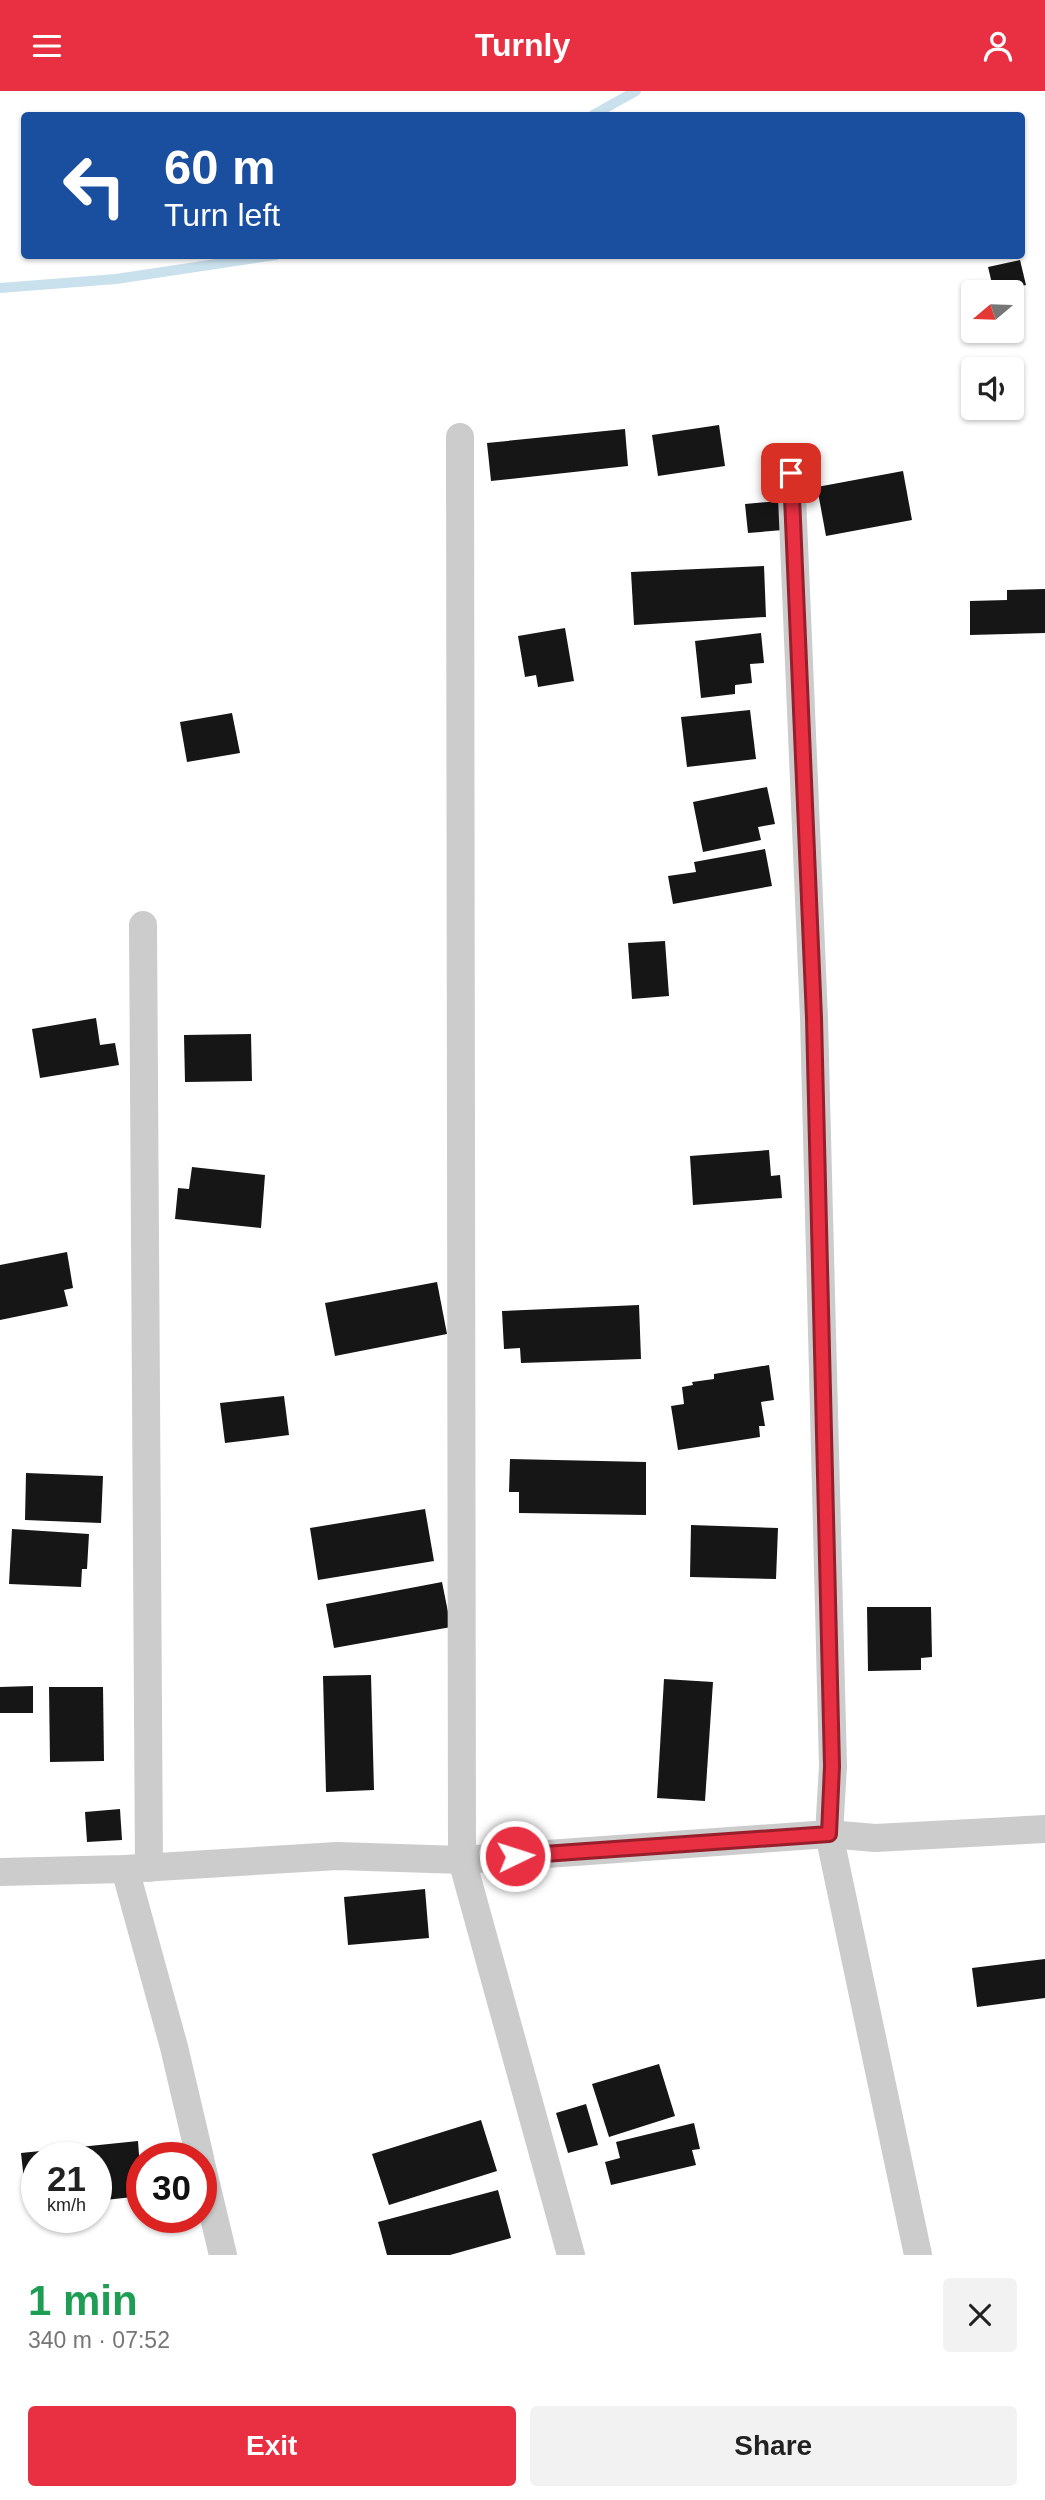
<!DOCTYPE html>
<html lang="en">
<head>
<meta charset="utf-8">
<style>
	body { margin:0; font-family:Arial,sans-serif; background:#f2f2f2; color:#222; height:100vh; display:flex; flex-direction:column; font-size:26px; white-space:nowrap }
	* { box-sizing:border-box; margin:0 }
	p { font-size:23px; color:#767676 }
	.icon { flex:none; width:38px; height:38px; fill:none; stroke:currentColor; stroke-width:2; stroke-linecap:round; stroke-linejoin:round }
	.map { position:relative; height:2164px; overflow:hidden }
	.panel { display:flex; flex-direction:column; background:#fff; flex:1 }
	.panel>* { flex:none }
	.guide { position:absolute; left:21px; top:21px; width:1004px; height:147px; border-radius:7px; box-shadow:0 2px 5px #0004; background:#1a4fa0; color:#fff; overflow:hidden }
	.needle { width:46px; rotate:251deg }
	.tools { position:absolute; left:961px; top:189px; display:grid; gap:14px }
	.tools a { display:grid; place-items:center; width:63px; height:63px; border-radius:7px; background:#fff; box-shadow:0 2px 5px #0004; font-size:35px }
	.speed { position:absolute; left:21px; top:2051px; display:flex; gap:14px; font-size:35px; font-weight:700; text-align:center }
	.speed>* { display:grid; place-content:center; width:91px; height:91px; border-radius:50%; background:#fff; box-shadow:0 2px 5px #0004; line-height:1 }
	.speed small { font-size:18px; font-weight:400 }
	.speed .limit { border:10px solid #d22; background:#fff; color:#111 }
	.pin { position:absolute; display:grid; place-items:center; width:60px; height:60px; color:#fff; margin:-30px; border-radius:14px; box-shadow:0 4px 10px #0006 }
	.me { position:absolute; width:77px; margin:-38px; rotate:86deg; stroke-linejoin:round; filter:drop-shadow(0 0 5px #0008) }
	.turn { display:flex; align-items:center; gap:24px; height:147px; padding:0 28px; font-size:32px }
	.turn .icon { width:91px; height:91px; stroke-width:2.5 }
	.turn b { display:block; font-size:49px; line-height:60px }
	.round { display:grid; place-items:center; flex:none; width:74px; height:74px; border-radius:7px; background:#f2f2f2 }
	.summary { display:flex; align-items:center; justify-content:space-between; height:119px; padding:0 28px }
	h1 { font-size:42px; font-weight:700; line-height:52px; color:#1e9e55 }
	.primary-button { display:flex; gap:14px; margin-top:auto; padding:14px 28px }
	.primary-button a { flex:1; height:80px; border-radius:7px; background:#e92f42; color:#fff; font-size:28px; font-weight:700; line-height:80px; text-align:center }
	.primary-button a+a { background:#f2f2f2; color:#222 }
	header { display:flex; justify-content:space-between; align-items:center; height:91px; padding:0 28px; background:#e92f42; color:#fff; font-size:32px; font-weight:700 }
	.map>svg:first-child { display:block }
	.lines { fill:none; stroke-linecap:round; stroke-linejoin:round }
	.stream { stroke:#c9e0ed; stroke-width:10 }
	.building { fill:#161616 }
	.street { stroke:#ccc; stroke-width:28 }
	.route-casing { stroke:#971f2b; stroke-width:18 }
	.route { stroke:#e92f42; stroke-width:12 }
</style>
</head>
<body>
<header><svg class="icon" aria-label="menu" viewBox="0 0 24 24"><path d="M4 6h16M4 12h16M4 18h16"/></svg>Turnly<svg class="icon" aria-label="person" viewBox="0 0 24 24"><circle cx="12" cy="8" r="4"/><path d="M4 21q1-7 8-7t8 7"/></svg></header>
<div class="map">
<svg width="1045" height="2164" viewBox="0 0 1045 2164">
	<rect width="100%" height="100%" fill="#fff"/>
	<g class="lines">
		<g class="stream">
			<path d="M593 24 636 0"/>
			<path d="M0 197 116 188 276 164"/>
		</g>
	</g>
	<g class="building">
		<path d="M1020 169 1026 194 994 201 988 176Z"/>
		<path d="M719 334 725 375 658 385 652 344Z"/>
		<path d="M625 338 628 375 491 390 487 352Z"/>
		<path d="M903 380 912 429 826 445 817 396Z"/>
		<path d="M780 410 783 439 748 442 745 413Z"/>
		<path d="M764 475 766 526 634 534 631 481Z"/>
		<path d="M1045 498V542L970 544V510L1007 509V499Z"/>
		<path d="M565 537 574 590 538 596 536 584 525 586 518 545Z"/>
		<path d="M761 542 764 572 750 573 752 592 735 594V603L701 607 695 550Z"/>
		<path d="M750 619 756 668 687 676 681 626Z"/>
		<path d="M232 622 240 662 187 671 180 631Z"/>
		<path d="M767 696 775 733 758 736 761 749 703 761 693 711Z"/>
		<path d="M765 758 772 795 673 813 668 785 696 781 694 771Z"/>
		<path d="M665 850 669 905 632 908 628 852Z"/>
		<path d="M96 927 100 954 115 952 119 974 40 987 32 938Z"/>
		<path d="M251 943 252 990 185 991 184 944Z"/>
		<path d="M769 1059 771 1085 780 1084 782 1107 693 1114 690 1065Z"/>
		<path d="M192 1076 265 1084 261 1137 175 1128 178 1097 189 1098Z"/>
		<path d="M67 1161 73 1197 64 1199 68 1215 0 1229V1174Z"/>
		<path d="M437 1191 447 1243 335 1265 325 1212Z"/>
		<path d="M639 1214 641 1268 521 1272 520 1257 504 1258 502 1220Z"/>
		<path d="M769 1274 774 1309 761 1311 765 1335H759L760 1346 678 1359 671 1315 684 1313 682 1296 693 1294 692 1291 714 1288V1283Z"/>
		<path d="M284 1305 289 1344 225 1352 220 1312Z"/>
		<path d="M510 1368 646 1371V1424L519 1422V1401H509Z"/>
		<path d="M26 1382 103 1385 101 1432 25 1429Z"/>
		<path d="M425 1418 434 1470 318 1489 310 1437Z"/>
		<path d="M691 1434 778 1437 776 1488 690 1486Z"/>
		<path d="M12 1438 89 1443 87 1478H82L81 1496 9 1493Z"/>
		<path d="M442 1491 451 1536 334 1557 326 1513Z"/>
		<path d="M867 1516H931L932 1566 921 1567V1579L868 1580Z"/>
		<path d="M371 1584 374 1699 326 1701 323 1585Z"/>
		<path d="M664 1588 713 1591 705 1710 657 1707Z"/>
		<path d="M33 1595V1622H0V1596Z"/>
		<path d="M49 1596H103L104 1670 50 1671Z"/>
		<path d="M120 1718 122 1749 87 1751 85 1721Z"/>
		<path d="M425 1798 429 1847 348 1854 344 1806Z"/>
		<path d="M1045 1868V1907L977 1916 972 1877Z"/>
		<path d="M659 1973 675 2025 609 2046 592 1993Z"/>
		<path d="M586 2013 598 2054 568 2062 556 2022Z"/>
		<path d="M481 2029 497 2080 389 2114 372 2063Z"/>
		<path d="M694 2032 700 2058 692 2059 696 2074 611 2094 605 2071 620 2067 616 2051Z"/>
		<path d="M138 2050 142 2105 96 2110V2067H37V2116L27 2117 21 2062Z"/>
		<path d="M498 2099 511 2147 450 2164H387L378 2131Z"/>
	</g>
	<g class="lines">
		<g class="street">
			<path d="M460 346 462 1769 571 2164"/>
			<path d="M791 382 814 927 833 1675 829 1743 918 2164"/>
			<path d="M143 834 149 1777"/>
			<path d="M125 1778 174 1956 200 2067"/>
			<path d="M0 1781 125 1778 337 1765 462 1769 829 1743 875 1747 1045 1738"/>
			<path d="M201 2072 223 2164"/>
		</g>
	</g>
	<g class="lines">
		<g class="route-casing">
			<path id="route" d="M515 1765 829 1743 832 1675 814 927 791 382"/>
		</g>
		<use href="#route" class="route"/>
	</g>
</svg>
<div class="tools">
<a><svg class="needle" viewBox="-14 -14 28 28"><path d="M0-13l5 13h-10z" fill="#e53935"/><path d="M0 13l5-13h-10z" fill="#767676"/></svg></a>
<a><svg class="icon" aria-label="sound" viewBox="0 0 24 24"><path d="M4 9h4l5-4v14l-5-4H4zM17 9q2 3 0 6"/></svg></a>
</div>
<div class="speed"><div>21<small>km/h</small></div><div class="limit">30</div></div>
<div class="pin" style="left:791px;top:382px;background:#d93025"><svg class="icon" aria-label="arrive" viewBox="0 0 24 24"><path d="M6 21V4h12l-3 4 3 4H6"/></svg></div>
<svg class="me" style="left:515px;top:1765px" viewBox="-20 -20 40 40"><circle r="17" fill="#e92f42" stroke="#fff" stroke-width="3"/><path d="M0-11L8 9 0 5-8 9z" fill="#fff"/></svg>
<div class="guide">
<div class="turn"><svg class="icon" aria-label="left" viewBox="0 0 24 24"><path d="M17 20v-9H6M10 6l-5 5 5 5"/></svg><div><b>60 m</b>Turn left</div></div>
</div>
</div>
<section class="panel">
<div class="summary"><div><h1>1 min</h1><p>340 m · 07:52</p></div><a class="round"><svg class="icon" aria-label="close" viewBox="0 0 24 24"><path d="M6 6l12 12M18 6L6 18"/></svg></a></div>
<div class="primary-button"><a>Exit</a><a>Share</a></div>
</section>
</body>
</html>
